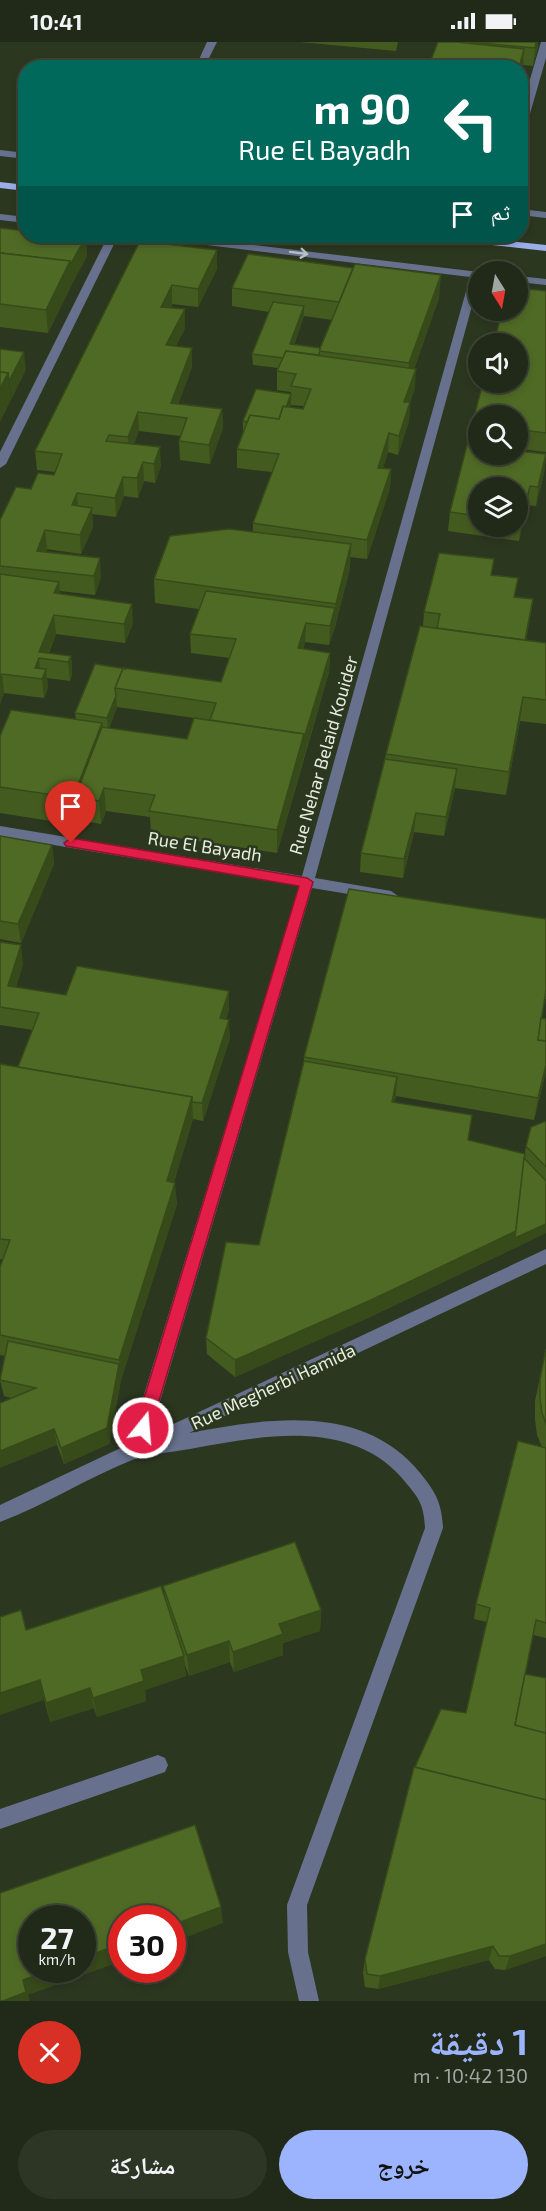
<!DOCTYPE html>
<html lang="ar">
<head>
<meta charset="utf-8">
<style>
	body { margin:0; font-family:"Exo 2","Noto Naskh Arabic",sans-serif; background:#2d3525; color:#f1f3f6; direction:rtl; height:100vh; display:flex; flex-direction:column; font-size:22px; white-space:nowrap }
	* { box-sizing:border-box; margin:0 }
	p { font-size:20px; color:#a2a6a2 }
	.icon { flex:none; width:33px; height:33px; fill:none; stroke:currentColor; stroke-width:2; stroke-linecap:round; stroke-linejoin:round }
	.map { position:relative; height:1959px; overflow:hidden; direction:ltr }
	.panel { display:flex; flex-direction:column; background:#212918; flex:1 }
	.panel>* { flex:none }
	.banner { position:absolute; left:18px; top:18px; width:510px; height:183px; border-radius:24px; box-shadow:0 3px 9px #0003,0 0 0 2px #3e4537; direction:rtl; background:#00695c; color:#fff; overflow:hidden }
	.needle { width:39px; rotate:169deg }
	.controls { position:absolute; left:468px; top:219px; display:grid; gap:12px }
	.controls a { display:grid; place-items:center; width:60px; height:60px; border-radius:50%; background:#212918; box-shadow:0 3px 9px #0003,0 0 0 2px #3e4537; font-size:30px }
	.speed { position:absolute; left:18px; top:1863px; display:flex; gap:12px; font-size:30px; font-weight:700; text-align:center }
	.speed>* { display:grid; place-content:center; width:78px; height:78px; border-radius:50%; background:#212918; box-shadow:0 3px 9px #0003,0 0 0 2px #3e4537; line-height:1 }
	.speed small { font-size:15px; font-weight:400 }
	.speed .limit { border:9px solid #d22; background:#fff; color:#111 }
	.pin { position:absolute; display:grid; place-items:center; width:51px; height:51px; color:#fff; margin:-62px -26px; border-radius:50% 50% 50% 0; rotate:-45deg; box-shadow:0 0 6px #0007 }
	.pin .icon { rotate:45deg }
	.me { position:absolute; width:66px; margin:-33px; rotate:17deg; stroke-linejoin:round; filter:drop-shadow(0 0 4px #0008) }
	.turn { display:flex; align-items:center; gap:21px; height:126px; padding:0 18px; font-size:27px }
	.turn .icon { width:78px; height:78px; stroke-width:2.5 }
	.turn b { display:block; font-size:42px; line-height:51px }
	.then { display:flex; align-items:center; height:57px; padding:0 18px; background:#0003; gap:12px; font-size:22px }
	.round { display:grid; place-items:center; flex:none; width:63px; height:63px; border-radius:32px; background:#2d3525 }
	.overview { display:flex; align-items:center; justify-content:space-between; height:102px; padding:0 18px }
	h1 { font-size:36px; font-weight:700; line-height:45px; color:#9cb4fd }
	.button { display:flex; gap:12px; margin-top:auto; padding:12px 18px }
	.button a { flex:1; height:69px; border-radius:36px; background:#9cb4fd; color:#111; font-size:24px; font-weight:700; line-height:69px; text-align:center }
	.button a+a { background:#2d3525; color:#f1f3f6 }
	.status { display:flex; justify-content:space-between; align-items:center; height:42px; padding:0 30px; background:#212918; direction:ltr }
	.status svg { height:16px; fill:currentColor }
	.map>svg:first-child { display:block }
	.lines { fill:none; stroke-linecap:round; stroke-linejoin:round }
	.minor { fill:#67718e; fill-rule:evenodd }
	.major { fill:#9baee9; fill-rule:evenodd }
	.wall { fill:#445b20; fill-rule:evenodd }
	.shaded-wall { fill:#374a1a }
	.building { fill:#4f6a25; stroke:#374a1a; stroke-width:1.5 }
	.oneway { stroke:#bac2c3 }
	.route { fill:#e11d48; stroke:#92132f; stroke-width:1.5 }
	.labels { text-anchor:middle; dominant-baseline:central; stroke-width:5; stroke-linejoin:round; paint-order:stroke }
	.street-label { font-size:18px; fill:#e7eedf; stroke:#2c3720 }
</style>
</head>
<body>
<div class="status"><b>10:41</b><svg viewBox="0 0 49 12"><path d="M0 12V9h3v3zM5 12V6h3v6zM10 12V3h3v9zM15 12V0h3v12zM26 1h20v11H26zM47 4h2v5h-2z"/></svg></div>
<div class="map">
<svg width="546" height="1959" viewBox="0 0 546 1959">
	<rect width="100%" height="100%" fill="#2c3720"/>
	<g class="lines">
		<g class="minor">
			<path d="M207 0H217L204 26H195Z"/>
			<path d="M541 0H546V16L525 89 520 92V71Z"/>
			<path d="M0 108 26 111V117L0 114Z"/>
			<path d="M520 167 546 170V176L520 173Z"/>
			<path d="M0 172 26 175V181L0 178Z"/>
			<path d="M108 194H118L6 422 0 426V410Z"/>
			<path d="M153 194H179L479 230 478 242 315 836 391 849 398 854 391 859 312 846 150 1393 546 1207V1222L189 1391C264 1377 357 1361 415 1425 433 1446 442 1458 443 1486L307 1863 308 1910 319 1959H299L288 1910 287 1863 425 1486C424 1460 417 1454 401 1435 348 1376 259 1394 190 1407 172 1410 149 1412 132 1418 87 1436 45 1463 0 1480V1463L129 1402 299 844 0 794V784L302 834 470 235 158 197Z"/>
			<path d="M518 234 546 237V243L518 240Z"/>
			<path d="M158 1713 165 1716 168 1723 165 1730 0 1787V1767Z"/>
		</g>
		<g class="major">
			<path d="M0 140 26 143V149L0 146Z"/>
			<path d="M434 194H462L546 203V209L439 197Z"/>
		</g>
	</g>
	<g class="wall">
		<path d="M300 0H398L396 9Z"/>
		<path d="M459 0H536L538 5 533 24 523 23 520 32V26H431V18Z"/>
		<path d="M0 186 86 195 87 214 72 242 48 291 0 285Z"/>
		<path d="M140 199 217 208V227L198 265 172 262 171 266 185 286 176 304 192 306V325L178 362 222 367 223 386 210 422 180 418 179 399 181 394 139 389 134 402 161 424 155 441 144 439 138 456 124 454 116 475 92 472 93 485 81 512 47 507 46 510 101 535 95 553 60 549V552L133 581 125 601 56 592 49 611 71 614 72 633 70 639 47 636 48 646 44 656 4 651 0 662V478L31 447 54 433 55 430 37 428 35 409Z"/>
		<path d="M232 246 439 256 414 327 415 346 410 360 409 379 398 413 388 410 383 426 391 427 390 446 367 517 350 515V526L335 585 329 603 305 600 303 607 330 611 329 630 277 811 151 792 150 775 106 769 101 782 78 778 76 783 0 771V694L76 678 75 671 95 622 221 640 230 616 191 611 190 592 199 567 155 561 154 537 253 490V481L272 430 237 426V407L243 390V379L291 352V350L277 348V329L278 326 253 323 252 312 269 270 232 264ZM304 274 332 278 320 306 294 303ZM291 363 304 364 303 367 290 365ZM117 665 194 676 187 697 109 686Z"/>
		<path d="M546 249V410L520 407V409L546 412 544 431 536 464 527 463 519 499 448 489 450 470ZM518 374V412H478ZM478 446H518V484H478Z"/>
		<path d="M493 534 515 555 533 557 526 599 546 601V682L520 679 506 753 455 746 444 794 414 790 403 836 360 830 361 811 385 717 386 712 423 584 424 570Z"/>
		<path d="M0 794 52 803 54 822 21 901 0 897Z"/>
		<path d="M546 877V957H545L541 976 546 977V1029L534 1078 396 1054 394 1061 469 1098 524 1118 526 1104 546 1079V1191L370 1275 235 1335 207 1312 206 1296 259 1203 304 1019V1015Z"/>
		<path d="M0 900 23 922 16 945 66 953 229 949V968L226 977 230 996 203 1079 193 1077 174 1140 177 1162 121 1338 109 1402 64 1422 57 1403 12 1356 4 1354 0 1338 5 1314 0 1313V1225L3 1218 0 1217V1022L18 1025 33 988 0 983Z"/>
		<path d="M546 1307V1596L533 1593 525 1632 546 1914 505 1928 495 1927 489 1918 378 1947 365 1945 363 1931 365 1917 415 1725 466 1671 487 1580 474 1577 476 1562 542 1405 537 1393 535 1378V1359Z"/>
		<path d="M163 1544 321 1568 320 1589 283 1601V1613L234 1630 230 1620 189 1634 184 1620 186 1634 145 1648 146 1659 97 1675 94 1666 50 1680 26 1588 165 1555Z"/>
	</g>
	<g class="shaded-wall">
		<path d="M536 0H538V5L533 24Z"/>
		<path d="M524 7 523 25 520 32V26H519Z"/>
		<path d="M86 195 87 214 72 242 48 291 46 268 70 219Z"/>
		<path d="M217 208V227L198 265V247Z"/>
		<path d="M441 233 439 256 408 345 409 321Z"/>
		<path d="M172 243V262L162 283 161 265Z"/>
		<path d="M304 264V275L290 313V302Z"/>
		<path d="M185 267V286L167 322 166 303Z"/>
		<path d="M192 306V325L174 374 171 361Z"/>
		<path d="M24 310 26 328 11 358 9 339Z"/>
		<path d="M416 327 415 346 403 379 404 360Z"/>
		<path d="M8 331 11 358 0 380V347Z"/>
		<path d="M291 352V363L278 396 279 385Z"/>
		<path d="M410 360 409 379 398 413 399 394Z"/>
		<path d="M222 367 223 386 210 422 209 403Z"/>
		<path d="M138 370 139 389 129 414 128 395Z"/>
		<path d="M523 388 520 407 518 416 520 397Z"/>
		<path d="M389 391 388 410 377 445 378 426Z"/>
		<path d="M160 405 161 424 155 441 154 422Z"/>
		<path d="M546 415 544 431 536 464 538 445Z"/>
		<path d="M143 420 144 439 138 456 137 436Z"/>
		<path d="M391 427 390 446 367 517V498Z"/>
		<path d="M123 435 124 454 116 475 115 456Z"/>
		<path d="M530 444 527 463 519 499 521 480Z"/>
		<path d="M77 451 78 470 72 463Z"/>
		<path d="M92 466 93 485 81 512 80 493Z"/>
		<path d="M45 488 47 507 40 528 37 509Z"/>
		<path d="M351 502 350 526 335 585 329 603 330 584 335 566Z"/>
		<path d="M100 516 101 535 95 553 94 534Z"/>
		<path d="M59 540 61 559 54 551Z"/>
		<path d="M533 557 530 576 522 622 524 602Z"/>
		<path d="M132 562 133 581 125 601 124 582Z"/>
		<path d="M54 573 56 592 46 617 39 610Z"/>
		<path d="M306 581 305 600 298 625V606Z"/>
		<path d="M330 611 329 630 304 715V696Z"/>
		<path d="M71 614 72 633 70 639 68 620Z"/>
		<path d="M39 616 41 635 35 626Z"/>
		<path d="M46 627 48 646 44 656 42 637Z"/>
		<path d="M2 632 4 651 0 662V636Z"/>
		<path d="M116 654 117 665 108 687 107 676Z"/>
		<path d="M523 655 520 679 506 753 509 730Z"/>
		<path d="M102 681 104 708 75 755 78 778 76 783 73 756Z"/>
		<path d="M304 692V715L277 811V788Z"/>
		<path d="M457 727 455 746 444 794 446 775Z"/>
		<path d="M104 746 106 769 101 782 99 759Z"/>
		<path d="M416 771 414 790 403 836 404 817Z"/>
		<path d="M52 803 54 822 21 901 18 882Z"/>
		<path d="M21 903 23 922 11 962 8 944Z"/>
		<path d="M229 949V968L221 994 220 976Z"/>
		<path d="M229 978 230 996 203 1079 202 1061Z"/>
		<path d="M546 1023V1029L534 1078 538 1056Z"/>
		<path d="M397 1035 396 1053 390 1078 392 1060Z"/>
		<path d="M192 1055 193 1077 168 1161 167 1139Z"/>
		<path d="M175 1141 177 1162 121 1338 109 1402 64 1422 61 1406 119 1322V1318Z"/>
		<path d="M546 1182V1191L370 1275 235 1335V1318L516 1189Z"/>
		<path d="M54 1387 57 1403 0 1426V1409Z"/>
		<path d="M321 1568 320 1589 283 1601V1613L234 1630 233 1610 279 1582Z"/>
		<path d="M229 1599 230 1620 189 1634 187 1613Z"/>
		<path d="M184 1614 186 1634 145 1648 146 1659 97 1675 93 1656 141 1628Z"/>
		<path d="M40 1638 44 1658 0 1673V1651Z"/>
		<path d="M90 1646 94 1666 50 1680 46 1661Z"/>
		<path d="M221 1865 223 1881 179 1898 181 1910 172 1913V1896L175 1882Z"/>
		<path d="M121 1902 122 1919 28 1953 30 1959H3L23 1938 51 1928H82V1916Z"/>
		<path d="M546 1902V1914L505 1928 510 1914Z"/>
		<path d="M493 1904 489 1918 378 1947 380 1934Z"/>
	</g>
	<g class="building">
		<path d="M438 0H456L524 7 519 26H500L431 18Z"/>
		<path d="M470 0H536L535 6Z"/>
		<path d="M0 186 26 189V194H71L86 195 70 223V219L0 211Z"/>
		<path d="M140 199 217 208 198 247 172 243 161 265 185 267 166 303 192 306 171 361 222 367 209 403 179 399 187 376 138 370 128 395 109 393 106 399 160 405 154 422 143 420 137 436 123 435 115 456 77 451 72 463 92 466 80 493 45 488 37 509 100 516 94 534 0 524V478L16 445 31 447 38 431 54 433 62 412 35 409Z"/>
		<path d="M0 211 70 219 46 268 0 262Z"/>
		<path d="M248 212 353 226 339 260 232 246Z"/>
		<path d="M355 222 441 233 409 321 319 309Z"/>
		<path d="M518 246 546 249V391L523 388 520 397 518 396V374H478V412H518V409L546 412 538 445 530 444 521 480 518 479V446H478V474L450 470 483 340H518V302H494L502 268H518Z"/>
		<path d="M273 260 304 264 290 302 320 306 319 313 286 309 283 316 252 312Z"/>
		<path d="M0 307 24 310 9 339 8 331 0 330Z"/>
		<path d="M286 309 416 327 404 360H410L399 394 389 391 378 426 391 427 367 498 253 481 279 412 237 407 250 373 279 377 283 364 303 367 311 347 291 344 296 332 277 329Z"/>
		<path d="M0 330 8 331 0 347Z"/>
		<path d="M256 347 291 352 286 365 283 364 279 377 250 373 247 380 243 379Z"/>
		<path d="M229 487 351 502 336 562 154 537 170 494Z"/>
		<path d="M439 511 494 517 491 533 518 536 514 555 533 557 525 598 437 586 440 572 424 570Z"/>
		<path d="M0 532 59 540 54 551 132 562 124 582 54 573 39 610 71 614 68 620 39 616 35 626 46 627 42 637 2 632 0 636Z"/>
		<path d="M206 549 335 566 330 584 306 581 298 606 330 611 304 696V692L210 678 216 661 115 646 123 626 221 640 236 597 190 592Z"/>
		<path d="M420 584 546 601V658L523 655 509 730 386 712Z"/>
		<path d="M95 622 126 627 123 626 115 646 116 654 107 676 75 671Z"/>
		<path d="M11 668 102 681 73 756 0 745V694Z"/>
		<path d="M194 676 304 692 277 788 149 769 155 753 104 746 99 759 75 755 102 685 187 697Z"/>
		<path d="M385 717 457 727 446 775 416 771 404 817 361 811Z"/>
		<path d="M0 794 52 803 18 882 0 879Z"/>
		<path d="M349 847 546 877V948L538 998 546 999V1023L538 1056 304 1015Z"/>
		<path d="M0 900 21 903 8 944 66 953 77 924 229 949 220 976 229 978 202 1061 192 1060V1055L18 1025 39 971 0 965Z"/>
		<path d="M541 976 546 977V999L538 998Z"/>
		<path d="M304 1019 397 1035 392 1060 472 1073 468 1098 525 1112 516 1189 371 1258 235 1318 206 1296 226 1200 259 1203Z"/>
		<path d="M0 1022 192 1055 167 1139 175 1141 119 1318 0 1293V1225L10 1198 0 1197Z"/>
		<path d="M546 1079V1125L526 1104 531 1085Z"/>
		<path d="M524 1116 546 1139V1182L515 1196Z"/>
		<path d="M8 1299 119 1322 107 1386 61 1406 54 1387 0 1409V1361L36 1346 0 1338Z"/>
		<path d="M546 1307V1382L542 1371 540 1356V1337Z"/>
		<path d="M518 1399 546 1406V1581L536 1578 515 1683 546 1691V1758L415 1725 441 1667 466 1671 490 1566 476 1562Z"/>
		<path d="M295 1500 321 1568 279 1582 283 1592 233 1610 229 1599 187 1613 163 1544Z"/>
		<path d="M161 1544 184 1614 141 1628 144 1639 93 1656 90 1646 46 1661 40 1638 0 1651V1575L21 1568 26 1588Z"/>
		<path d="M525 1632 546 1636V1691L515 1683Z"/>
		<path d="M414 1725 546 1758V1902L510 1914H499L493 1904 380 1934 367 1932 365 1917Z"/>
		<path d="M195 1783 221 1865 175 1882 179 1894 172 1896V1876H122V1905L121 1902 82 1916V1876H32V1928H51L23 1938 26 1950 3 1959H0V1851Z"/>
	</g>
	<defs><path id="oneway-shaft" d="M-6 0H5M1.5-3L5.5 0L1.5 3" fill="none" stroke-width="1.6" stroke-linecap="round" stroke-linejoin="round" transform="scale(1.5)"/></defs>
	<use class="oneway" href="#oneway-shaft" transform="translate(299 211) rotate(7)"/>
	<path class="route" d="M71 796 307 836 313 840 151 1386 148 1391 143 1393 137 1391 135 1386 299 844 66 804 64 801Z"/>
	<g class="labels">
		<g class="street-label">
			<text transform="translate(323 713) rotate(-74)">Rue Nehar Belaid Kouider</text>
			<text transform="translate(205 804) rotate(9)">Rue El Bayadh</text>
			<text transform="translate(273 1344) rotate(-25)">Rue Megherbi Hamida</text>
		</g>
	</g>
</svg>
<div class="controls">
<a><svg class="needle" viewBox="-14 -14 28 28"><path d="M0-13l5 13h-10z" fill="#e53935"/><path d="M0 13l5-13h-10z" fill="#a2a6a2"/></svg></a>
<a><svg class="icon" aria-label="sound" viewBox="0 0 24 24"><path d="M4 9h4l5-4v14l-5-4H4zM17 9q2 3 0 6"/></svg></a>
<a><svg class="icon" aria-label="search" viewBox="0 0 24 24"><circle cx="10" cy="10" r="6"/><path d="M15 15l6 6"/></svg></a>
<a><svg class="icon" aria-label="layers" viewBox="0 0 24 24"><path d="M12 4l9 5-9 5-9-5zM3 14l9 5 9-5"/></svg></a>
</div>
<div class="speed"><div>27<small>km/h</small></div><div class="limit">30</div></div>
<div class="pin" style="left:71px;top:801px;background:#d93025"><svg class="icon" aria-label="arrive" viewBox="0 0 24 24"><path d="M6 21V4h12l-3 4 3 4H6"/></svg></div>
<svg class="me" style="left:143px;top:1386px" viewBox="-20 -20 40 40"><circle r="17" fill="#e11d48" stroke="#fff" stroke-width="3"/><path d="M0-11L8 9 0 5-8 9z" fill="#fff"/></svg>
<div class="banner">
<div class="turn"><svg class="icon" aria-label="left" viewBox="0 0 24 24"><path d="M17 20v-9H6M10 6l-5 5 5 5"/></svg><div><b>90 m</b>Rue El Bayadh</div></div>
<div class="then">ثم<svg class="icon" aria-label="arrive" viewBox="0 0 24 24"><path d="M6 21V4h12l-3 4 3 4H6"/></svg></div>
</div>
</div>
<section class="panel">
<div class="overview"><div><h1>1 دقيقة</h1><p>130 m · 10:42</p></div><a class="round" style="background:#d93025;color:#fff"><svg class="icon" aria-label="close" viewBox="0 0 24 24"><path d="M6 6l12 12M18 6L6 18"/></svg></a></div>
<div class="button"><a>خروج</a><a>مشاركة</a></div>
</section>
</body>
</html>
